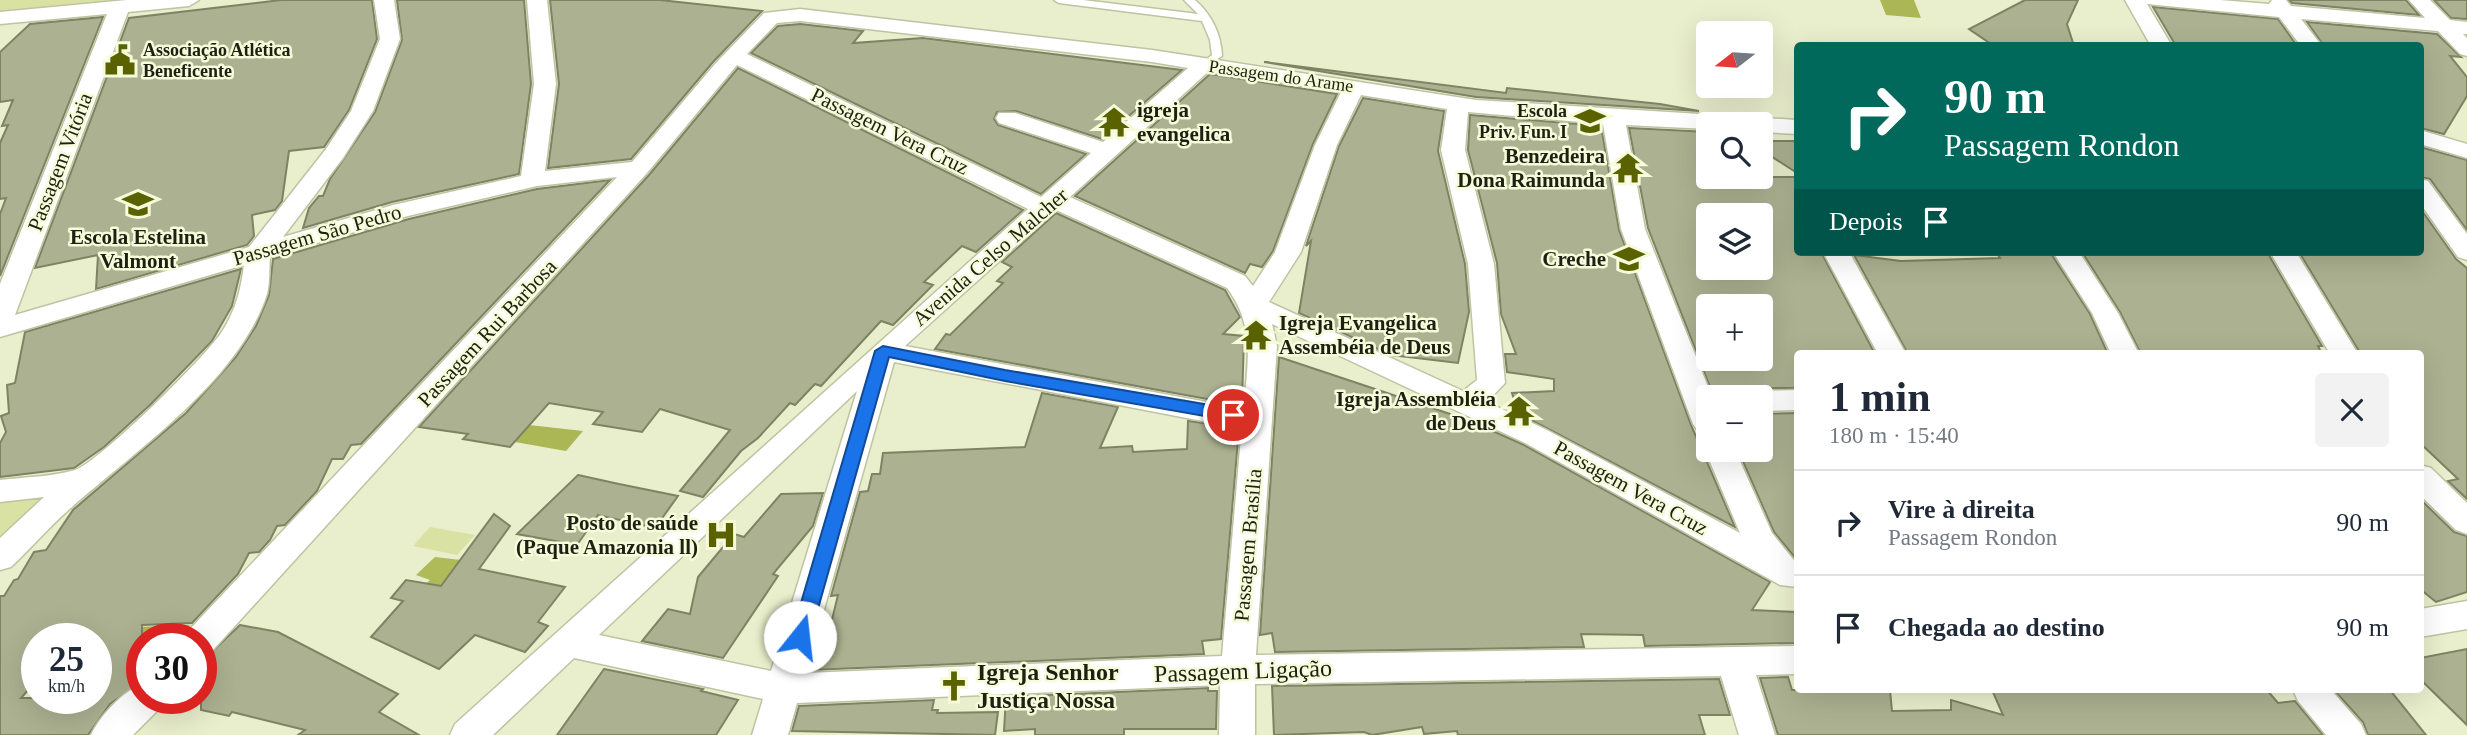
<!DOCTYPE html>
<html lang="pt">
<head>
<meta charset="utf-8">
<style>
	body { margin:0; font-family:Georgia,serif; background:#f2f2f3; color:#1f2937; height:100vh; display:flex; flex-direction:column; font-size:26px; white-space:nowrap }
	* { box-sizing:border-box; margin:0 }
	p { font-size:23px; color:#747a83 }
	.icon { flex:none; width:38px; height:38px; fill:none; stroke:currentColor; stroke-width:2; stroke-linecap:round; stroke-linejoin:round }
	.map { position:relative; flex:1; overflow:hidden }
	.panel { position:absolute; left:1794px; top:350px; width:630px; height:343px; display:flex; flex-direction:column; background:#fff; border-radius:7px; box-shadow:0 7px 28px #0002 }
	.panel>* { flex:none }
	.guide { position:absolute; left:1794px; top:42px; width:630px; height:214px; border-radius:7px; box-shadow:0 7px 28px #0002; background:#00695c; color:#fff; overflow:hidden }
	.needle { width:46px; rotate:253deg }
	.controls { position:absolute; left:1696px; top:21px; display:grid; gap:14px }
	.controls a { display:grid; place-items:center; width:77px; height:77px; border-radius:7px; background:#fff; box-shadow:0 7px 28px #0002; font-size:35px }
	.speed { position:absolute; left:21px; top:623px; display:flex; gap:14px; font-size:35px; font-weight:700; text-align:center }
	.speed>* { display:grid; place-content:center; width:91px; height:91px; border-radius:50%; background:#fff; box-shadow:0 7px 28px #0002; line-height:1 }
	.speed small { font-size:18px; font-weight:400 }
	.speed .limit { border:10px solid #d22; background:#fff; color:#111 }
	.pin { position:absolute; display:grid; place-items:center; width:60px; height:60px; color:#fff; margin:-30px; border:4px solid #fff; border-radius:50%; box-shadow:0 2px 7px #0007 }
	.me { position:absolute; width:77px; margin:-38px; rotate:16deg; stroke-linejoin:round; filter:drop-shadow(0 0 5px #0008) }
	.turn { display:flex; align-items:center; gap:24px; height:147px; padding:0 35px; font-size:32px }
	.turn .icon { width:91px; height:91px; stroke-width:2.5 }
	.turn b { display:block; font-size:49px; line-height:60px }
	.then { display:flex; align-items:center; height:66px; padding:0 35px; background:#0003; gap:14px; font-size:26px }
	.round { display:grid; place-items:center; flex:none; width:74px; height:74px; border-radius:7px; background:#f2f2f3 }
	.headline { display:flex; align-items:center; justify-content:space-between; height:119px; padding:0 35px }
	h1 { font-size:42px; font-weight:600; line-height:52px }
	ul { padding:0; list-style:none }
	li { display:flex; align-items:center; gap:21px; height:105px; padding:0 35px; border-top:2px solid #e0e1e3 }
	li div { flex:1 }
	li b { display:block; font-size:26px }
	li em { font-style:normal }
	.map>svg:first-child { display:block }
	.green { fill:#d9e2a3 }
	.forest { fill:#afba58 }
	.water { fill:#abb654 }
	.building { fill:#acb191; stroke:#7e8364; stroke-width:2; fill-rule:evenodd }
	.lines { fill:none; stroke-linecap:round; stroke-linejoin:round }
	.lane-casing { stroke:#bec4a3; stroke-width:3 }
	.street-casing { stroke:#bec4a3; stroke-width:3 }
	.lane { fill:#fff; fill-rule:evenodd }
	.street { fill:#fff; fill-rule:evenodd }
	.route { fill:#1a73e8; stroke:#114b97; stroke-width:2 }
	.labels { text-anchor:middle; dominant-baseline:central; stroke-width:5; stroke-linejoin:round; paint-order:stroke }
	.far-poi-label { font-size:18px; font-weight:bold; fill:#1e2014; stroke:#f6fcd9; text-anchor:start }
	.far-street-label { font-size:18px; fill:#1e2014; stroke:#f6fcd9 }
	.poi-label { font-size:21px; font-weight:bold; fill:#1e2014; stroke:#f6fcd9; text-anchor:end }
	.street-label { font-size:21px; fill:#1e2014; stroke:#f6fcd9 }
	.near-street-label { font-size:24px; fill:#1e2014; stroke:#f6fcd9 }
	.near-poi-label { font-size:24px; font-weight:bold; fill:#1e2014; stroke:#f6fcd9; text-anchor:start }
</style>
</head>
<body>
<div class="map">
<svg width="2467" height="735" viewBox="0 0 2467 735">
	<rect width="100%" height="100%" fill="#e9eecc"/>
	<g class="green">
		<path d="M0 0H147L0 11Z"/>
		<path d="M59 490 0 547V498Z"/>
		<path d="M430 527 475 535 457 555 413 546Z"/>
	</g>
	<g class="forest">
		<path d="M435 557 478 562 448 599 419 590 430 580 416 575Z"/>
		<path d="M190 625 178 639H142L136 627Z"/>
	</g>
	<g class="water">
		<path d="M1880 0H1914L1921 18 1886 15Z"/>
		<path d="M529 425 583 431 566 451 515 442Z"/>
	</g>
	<g class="building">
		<path d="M281 0H372L377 39 349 110 324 147 289 151 282 201 275 210 252 215 254 236 247 245 96 289 98 255 35 268 129 18Z"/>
		<path d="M397 0H524L531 84 519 174 392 202 303 228 309 208 319 196H323L330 179 375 112 402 40Z"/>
		<path d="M550 0H660L762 11 713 62 631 159 548 168 559 84Z"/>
		<path d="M2025 0H2078L2067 24 2074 46H1994L1969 29Z"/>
		<path d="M2289 0H2406L2419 15 2292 3Z"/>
		<path d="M2434 0H2467V19L2451 18Z"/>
		<path d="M2153 7 2278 19 2297 46H2176Z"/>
		<path d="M103 17 0 276V214L6 198 0 199V143L8 125 2 126 13 100 0 102V52L30 24Z"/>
		<path d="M2307 22 2437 34 2461 57 2450 56 2467 77V96L2444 134 2420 128V46H2324Z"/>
		<path d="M800 24 863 31 853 43 923 38 1182 70 1102 139 1016 111 997 112 994 119 998 125 1086 154 1041 194 751 53 778 26Z"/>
		<path d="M1264 62 1506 93 1507 88 1660 104 1699 111 1476 97Z"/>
		<path d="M738 68 1023 210 976 252 962 246 924 282 933 285 893 325 881 321 821 386 815 384 795 405 790 403 758 438 741 451 703 497 680 491 730 430 660 409 642 432 593 424 603 412 549 403 510 447 463 439 468 434 419 427 649 175Z"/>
		<path d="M1210 74 1337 94 1313 144 1273 251 1262 267 1250 264 1245 273 1075 196Z"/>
		<path d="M1363 98 1444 111 1438 151 1465 264 1469 312 1458 363 1391 355 1299 313 1311 241 1306 246 1339 146Z"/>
		<path d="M1470 115 1601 126 1619 230 1691 425 1735 527 1518 413 1512 393 1554 391V379L1507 372 1505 354H1516L1501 314 1497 263 1468 150Z"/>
		<path d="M1629 128 1708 132V177H1797V252H1821L1875 354H1797V388H1760L1746 397H1714L1648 228ZM1708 215H1760V268H1708ZM1708 306H1760V359H1708Z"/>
		<path d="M1760 141H1797V173L1760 149Z"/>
		<path d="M2420 147 2467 160V230L2430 179 2420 177Z"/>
		<path d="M610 180 361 444 351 445 343 459H332L317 491 285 525 277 526 270 540 259 552 249 553 238 574 192 623 142 625V682L110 704 88 735H0V596H4L14 580 18 579 34 552 46 550 73 510 186 413 236 357 256 326 269 295 273 259 409 219 537 189ZM37 639H96V698H21L37 680Z"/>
		<path d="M2420 208 2456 259 2467 268V499L2448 481 2458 479 2420 443V354L2359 351 2299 252 2420 254Z"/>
		<path d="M1056 213 1225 290 1240 317 1223 334 1244 336 1242 402 1218 401 935 349 946 334 950 335 1003 283 997 281 1012 267 1002 262Z"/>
		<path d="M1996 252H2050L2090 314 2108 354H1908L1854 255 1901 261 2000 258Z"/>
		<path d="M2082 252H2267L2322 346H2318L2322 354H2141L2120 312Z"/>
		<path d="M241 269 232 306 212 341 151 404 104 447 74 468 0 477V443L6 432 1 416 9 413 7 385 15 383 25 332Z"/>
		<path d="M1279 357 1450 414 1476 428 1495 432 1524 445 1770 582 1752 610 1797 612V643L1645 646 1643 635 1581 634 1584 647 1275 652 1272 633 1260 635Z"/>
		<path d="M1042 393 1118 407 1100 448 1132 446 1133 452 1187 449 1188 421 1239 428 1221 639 1202 641 1204 654 810 670 817 645 826 644 838 595 831 596 860 492 868 491 872 474H880L883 453 1025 447Z"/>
		<path d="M1797 413V560L1774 532 1738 450H1760V414Z"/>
		<path d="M578 475 619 484 678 496 655 528 598 515 577 545 517 534Z"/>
		<path d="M823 493 813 526 773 574 778 576 723 658 642 641 668 609 690 614 698 577 734 534 744 537 781 494Z"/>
		<path d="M2420 499 2454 532 2467 536V592L2436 602 2420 589Z"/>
		<path d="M494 514 510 526 479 569 565 587 538 622 548 626 525 652 475 635 439 669 371 637 403 601 391 598 406 580 441 586Z"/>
		<path d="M240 625 278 632 398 694 379 712 419 735H298L305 730 232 712 229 716 201 710V662Z"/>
		<path d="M2467 649V725L2420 679V658Z"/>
		<path d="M604 669 703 689 701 691 738 700 716 735H557Z"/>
		<path d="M1788 677 1792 690H1890L1892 711 1951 710V700L2003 715 1992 690H2267L2278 703 2295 701 2323 735H1778L1760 678Z"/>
		<path d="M1719 679 1730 715H1699L1705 735H1458L1457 731 1424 734 1422 727 1372 735 1364 732 1274 735 1272 686Z"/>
		<path d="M1208 688V691H1217L1216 729H1124V735H1035V729L1004 731 1006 697Z"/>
		<path d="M2334 690H2390L2426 735H2368L2363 722Z"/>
		<path d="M934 700 932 710H938L937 713 998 712 995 735 792 731 799 706Z"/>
	</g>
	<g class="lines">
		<g class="lane-casing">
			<path id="lane" d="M1054 0H1083L1198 14 1184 0H1195C1212 15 1221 34 1222 56L1204 68 1199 65 1212 55 1210 40 1202 21 1059 3Z"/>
		</g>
		<g class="street-casing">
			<g id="street">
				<path d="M127 0H199L189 6 128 12 15 315 249 247 326 149 351 111 380 39 374 0H394L400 39 373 111 343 158 283 237 393 205 521 176 534 84 527 0H547L556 84 545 171 632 162 715 64 764 13 800 9 1152 50 1476 100 1797 120V134L1760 132V124H1708V129L1626 125 1645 229 1712 397H1708V434L1698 431 1693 424 1621 229 1603 124 1468 112 1465 150 1494 264 1505 383 1487 402 1545 429 1740 533 1705 450 1708 445V450H1735L1772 533 1797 564V587L1780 585 1525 443 1272 324 1277 346 1256 655 1797 646V674L1756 675 1775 735H1739L1721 676 1255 684V735H1219L1220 685 797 703 788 735H752L763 699 574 658 493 735H450L455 724 1028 209 737 65 647 173 213 650 201 654V639H185L189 630 617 177 537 186 408 216 270 257C269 269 270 283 267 294 240 379 137 450 73 506 51 525 32 547 11 567L0 570V538L44 497 0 502V480C24 477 52 477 75 470 98 463 209 354 223 330 236 309 241 289 244 265L0 337V284L107 14 0 24V12ZM800 21 1152 62 1188 68 1103 142 1015 113H999L996 118 999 123 1091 153 1041 197 747 54 777 23ZM1209 71 1341 92 1315 145 1275 252 1253 286 1245 276 1070 197ZM1361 95 1447 109 1441 150 1468 264 1477 380 1463 391 1269 302 1301 252 1337 145ZM1056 210 1227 288C1255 325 1248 361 1244 405L1218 404 905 346ZM894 362 1218 424 1242 425 1222 656 806 673ZM857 391 771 671 599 635Z"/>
				<path d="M2125 0H2220L2269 4 2272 0H2286L2291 6 2425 18 2409 0H2430L2450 20 2467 22V34H2463L2467 38V56L2460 54 2438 31 2301 19 2322 46H2301L2279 17 2147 4 2172 46H2151Z"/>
				<path d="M2420 130 2467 144V158L2420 144Z"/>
				<path d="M2420 179 2428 181 2467 234V260L2458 257 2420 203Z"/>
				<path d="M1823 252H1849L1906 354H1878Z"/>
				<path d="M2053 252H2079L2118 313 2139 354H2111L2092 313Z"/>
				<path d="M2270 252H2296L2358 354H2330Z"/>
				<path d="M1797 390V410L1760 411V397H1748L1760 391Z"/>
				<path d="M2420 465 2431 468 2467 503V534L2456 530 2420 495Z"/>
				<path d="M2467 601V629L2420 637V609Z"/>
				<path d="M142 684V698H164L159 709 133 735H91C99 717 123 691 142 684Z"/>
				<path d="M2293 690H2331L2361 724 2366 735H2326L2298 701Z"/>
			</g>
		</g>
		<use href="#lane" class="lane"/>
		<use href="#street" class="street"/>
	</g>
	<path class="route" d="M883 346 1005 370 1233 409 1241 415 1233 421 1005 381 889 357 810 637 807 643H794L791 637 875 351Z"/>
	<defs>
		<g id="civic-bare" transform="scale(2.415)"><path d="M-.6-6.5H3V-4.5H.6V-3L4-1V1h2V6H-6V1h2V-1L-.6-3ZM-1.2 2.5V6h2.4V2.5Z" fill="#5a6200" stroke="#f6fcd9" stroke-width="2.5" paint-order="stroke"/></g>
		<g id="school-bare" transform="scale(2.415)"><path d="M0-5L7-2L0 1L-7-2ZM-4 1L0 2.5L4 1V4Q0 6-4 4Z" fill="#5a6200" stroke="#f6fcd9" stroke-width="2.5" paint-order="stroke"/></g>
		<g id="temple-bare" transform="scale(2.415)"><path d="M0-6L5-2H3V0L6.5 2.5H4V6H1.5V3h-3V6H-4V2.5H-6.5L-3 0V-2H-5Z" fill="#5a6200" stroke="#f6fcd9" stroke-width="2.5" paint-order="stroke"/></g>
		<g id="hospital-bare" transform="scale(2.415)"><path d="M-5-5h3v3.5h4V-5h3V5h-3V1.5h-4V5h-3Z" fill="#5a6200" stroke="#f6fcd9" stroke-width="2.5" paint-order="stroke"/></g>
		<g id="church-bare" transform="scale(2.415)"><path d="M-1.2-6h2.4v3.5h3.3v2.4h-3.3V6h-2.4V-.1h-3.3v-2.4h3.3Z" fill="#5a6200" stroke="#f6fcd9" stroke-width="2.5" paint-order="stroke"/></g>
	</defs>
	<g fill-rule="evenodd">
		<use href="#civic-bare" x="120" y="60"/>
		<use href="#school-bare" x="1590" y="121"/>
		<use href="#temple-bare" x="1114" y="122"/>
		<use href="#temple-bare" x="1628" y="168"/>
		<use href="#school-bare" x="138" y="204"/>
		<use href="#school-bare" x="1629" y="259"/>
		<use href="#temple-bare" x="1256" y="335"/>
		<use href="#temple-bare" x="1519" y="411"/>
		<use href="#hospital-bare" x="721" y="535"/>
		<use href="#church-bare" x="954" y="686"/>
	</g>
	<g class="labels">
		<g class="far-poi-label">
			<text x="143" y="50">Associação Atlética<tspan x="143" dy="21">Beneficente</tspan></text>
			<text x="1567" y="111" text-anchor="end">Escola<tspan x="1567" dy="21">Priv. Fun. I</tspan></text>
		</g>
		<g class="far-street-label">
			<text transform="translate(1281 76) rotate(8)">Passagem do Arame</text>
		</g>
		<g class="poi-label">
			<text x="1137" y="110" text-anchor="start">igreja<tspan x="1137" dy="24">evangelica</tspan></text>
			<text x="1605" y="156">Benzedeira<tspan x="1605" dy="24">Dona Raimunda</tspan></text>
			<text x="138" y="237" text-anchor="middle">Escola Estelina<tspan x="138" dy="24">Valmont</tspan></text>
			<text x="1606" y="259">Creche</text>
			<text x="1279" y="323" text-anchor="start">Igreja Evangelica<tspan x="1279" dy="24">Assembéia de Deus</tspan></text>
			<text x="1496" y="399">Igreja Assembléia<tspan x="1496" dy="24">de Deus</tspan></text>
			<text x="698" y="523">Posto de saúde<tspan x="698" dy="24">(Paque Amazonia ll)</tspan></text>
		</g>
		<g class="street-label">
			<text transform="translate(890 131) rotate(26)">Passagem Vera Cruz</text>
			<text transform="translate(60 162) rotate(-69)">Passagem Vitória</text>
			<text transform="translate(317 235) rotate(-16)">Passagem São Pedro</text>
			<text transform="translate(990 257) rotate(-41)">Avenida Celso Malcher</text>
			<text transform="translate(487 333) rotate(-47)">Passagem Rui Barbosa</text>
			<text transform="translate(1631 488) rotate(29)">Passagem Vera Cruz</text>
			<text transform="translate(1248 545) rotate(-85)">Passagem Brasília</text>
		</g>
		<g class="near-street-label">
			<text transform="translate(1243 671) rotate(-2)">Passagem Ligação</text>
		</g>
		<g class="near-poi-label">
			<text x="977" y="672">Igreja Senhor<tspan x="977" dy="28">Justiça Nossa</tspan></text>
		</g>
	</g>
</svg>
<div class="controls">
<a><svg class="needle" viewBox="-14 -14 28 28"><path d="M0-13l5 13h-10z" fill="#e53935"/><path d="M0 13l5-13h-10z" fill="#747a83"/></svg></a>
<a><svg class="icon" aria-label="search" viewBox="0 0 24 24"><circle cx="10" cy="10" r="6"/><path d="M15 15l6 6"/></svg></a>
<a><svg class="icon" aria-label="layers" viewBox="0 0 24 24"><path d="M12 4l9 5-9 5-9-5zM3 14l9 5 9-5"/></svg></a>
<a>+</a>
<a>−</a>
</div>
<div class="speed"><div>25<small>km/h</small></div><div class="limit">30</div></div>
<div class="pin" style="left:1233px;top:415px;background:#d93025"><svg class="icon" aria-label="arrive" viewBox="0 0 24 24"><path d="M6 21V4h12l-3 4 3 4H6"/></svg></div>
<svg class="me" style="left:800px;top:637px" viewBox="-20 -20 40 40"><circle r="19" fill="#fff"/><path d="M0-13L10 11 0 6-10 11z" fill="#1a73e8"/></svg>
<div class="guide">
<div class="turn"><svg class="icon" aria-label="right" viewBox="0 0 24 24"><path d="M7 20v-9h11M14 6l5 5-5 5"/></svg><div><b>90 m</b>Passagem Rondon</div></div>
<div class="then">Depois<svg class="icon" aria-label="arrive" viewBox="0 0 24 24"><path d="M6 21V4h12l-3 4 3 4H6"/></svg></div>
</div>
<section class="panel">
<div class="headline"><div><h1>1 min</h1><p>180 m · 15:40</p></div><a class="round"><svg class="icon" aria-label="close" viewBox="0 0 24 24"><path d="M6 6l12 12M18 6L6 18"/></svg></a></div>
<ul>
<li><svg class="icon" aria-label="right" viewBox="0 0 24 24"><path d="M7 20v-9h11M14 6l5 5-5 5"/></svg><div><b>Vire à direita</b><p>Passagem Rondon</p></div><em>90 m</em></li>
<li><svg class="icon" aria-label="arrive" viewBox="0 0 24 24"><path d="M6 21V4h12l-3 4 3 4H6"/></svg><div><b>Chegada ao destino</b></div><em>90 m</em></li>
</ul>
</section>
</div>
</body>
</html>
